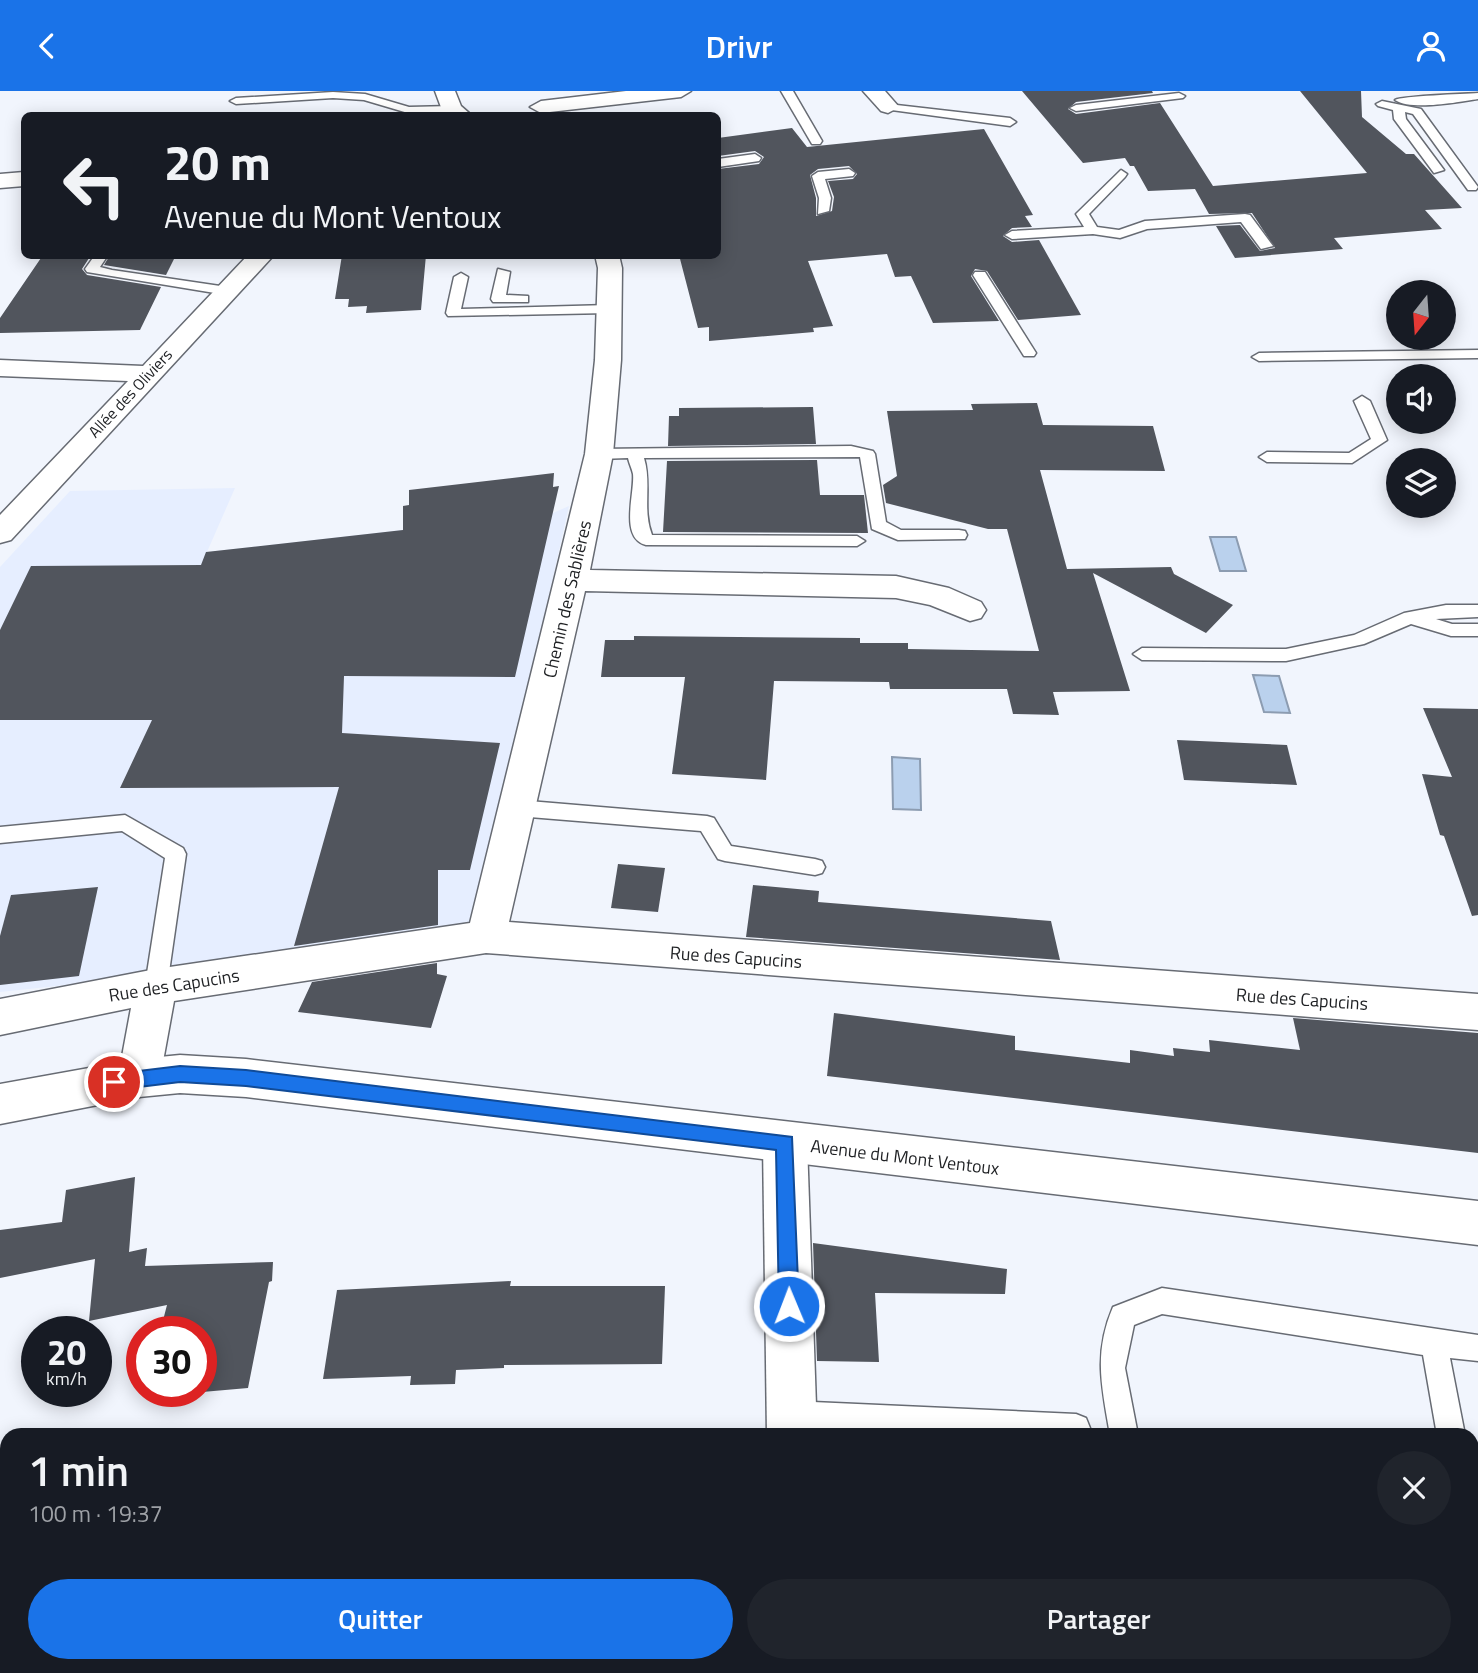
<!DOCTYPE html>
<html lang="fr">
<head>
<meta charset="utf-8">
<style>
	body { margin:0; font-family:"Titillium Web",sans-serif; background:#20242c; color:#f1f3f6; height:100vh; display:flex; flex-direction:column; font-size:26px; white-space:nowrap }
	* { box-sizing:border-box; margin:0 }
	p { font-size:23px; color:#9ea1a6 }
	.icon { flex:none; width:38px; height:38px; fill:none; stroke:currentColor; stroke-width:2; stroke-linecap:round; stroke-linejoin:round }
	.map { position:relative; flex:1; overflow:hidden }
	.details { position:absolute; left:0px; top:1337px; width:1479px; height:245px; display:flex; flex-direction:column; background:#171b24; border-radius:21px 21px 0 0; box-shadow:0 4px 18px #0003 }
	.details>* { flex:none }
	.hud { position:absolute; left:21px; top:21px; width:700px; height:147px; border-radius:10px; box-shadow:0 4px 18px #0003; background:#171b24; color:#f1f3f6; overflow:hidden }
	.needle { width:46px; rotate:197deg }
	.fabs { position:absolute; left:1386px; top:189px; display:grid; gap:14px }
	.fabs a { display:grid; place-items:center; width:70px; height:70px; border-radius:50%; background:#171b24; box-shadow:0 4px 18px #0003; font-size:35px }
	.speed { position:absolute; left:21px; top:1225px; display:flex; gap:14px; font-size:35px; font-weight:700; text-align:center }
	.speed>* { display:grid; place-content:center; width:91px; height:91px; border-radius:50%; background:#171b24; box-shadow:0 4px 18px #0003; line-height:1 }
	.speed small { font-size:18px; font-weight:400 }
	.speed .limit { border:10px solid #d22; background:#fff; color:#111 }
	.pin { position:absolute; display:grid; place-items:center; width:60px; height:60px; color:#fff; margin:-30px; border:4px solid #fff; border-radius:50%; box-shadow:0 2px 7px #0007 }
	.me { position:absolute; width:77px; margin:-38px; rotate:359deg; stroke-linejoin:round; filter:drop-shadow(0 0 5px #0008) }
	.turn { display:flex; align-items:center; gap:24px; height:147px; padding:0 28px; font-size:32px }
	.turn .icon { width:91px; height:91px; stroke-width:2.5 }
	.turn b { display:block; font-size:49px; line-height:60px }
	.round { display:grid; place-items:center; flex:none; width:74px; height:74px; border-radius:37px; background:#20242c }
	.summary { display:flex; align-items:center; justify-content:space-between; height:119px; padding:0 28px }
	h1 { font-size:42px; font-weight:600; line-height:52px }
	.primary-button { display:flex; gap:14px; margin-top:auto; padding:14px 28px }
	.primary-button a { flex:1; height:80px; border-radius:42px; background:#1a73e8; color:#fff; font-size:28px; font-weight:600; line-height:80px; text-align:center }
	.primary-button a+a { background:#20242c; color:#f1f3f6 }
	header { display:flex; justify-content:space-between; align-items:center; height:91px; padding:0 28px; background:#1a73e8; color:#fff; font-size:32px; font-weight:600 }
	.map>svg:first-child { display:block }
	.built { fill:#e6eeff }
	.water { fill:#bad1ed; stroke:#8c9cb1; stroke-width:2 }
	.building { fill:#51555d; fill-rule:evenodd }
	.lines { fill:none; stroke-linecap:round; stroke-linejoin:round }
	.service-casing { stroke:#676b73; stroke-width:3 }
	.minor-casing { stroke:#676b73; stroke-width:3 }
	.secondary-casing { stroke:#676b73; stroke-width:3 }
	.service { fill:#fff; fill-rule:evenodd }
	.minor { fill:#fff; fill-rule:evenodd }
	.secondary { fill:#fff; fill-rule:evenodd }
	.route { fill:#1a73e8; stroke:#114b97; stroke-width:2 }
	.labels { text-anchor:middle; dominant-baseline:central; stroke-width:7; stroke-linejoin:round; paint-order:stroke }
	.far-street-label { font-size:16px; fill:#1f2124; stroke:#fff }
	.street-label { font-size:18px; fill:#1f2124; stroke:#fff }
</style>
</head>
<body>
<header><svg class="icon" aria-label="back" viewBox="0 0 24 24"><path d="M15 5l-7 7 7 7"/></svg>Drivr<svg class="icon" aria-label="person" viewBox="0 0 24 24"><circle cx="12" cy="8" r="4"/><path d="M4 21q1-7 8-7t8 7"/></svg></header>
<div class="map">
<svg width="1478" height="1582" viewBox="0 0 1478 1582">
	<rect width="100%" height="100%" fill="#f1f5fd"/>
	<path class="built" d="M235 397 207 461 553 422 569 415 474 841 218 878 0 901V476L70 400Z"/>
	<g class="water">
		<path d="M1210 446H1236L1246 480H1220Z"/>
		<path d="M1253 584 1279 585 1290 622 1264 621Z"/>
		<path d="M892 666 920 668 921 719 893 718Z"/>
	</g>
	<g class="building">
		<path d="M1022 0H1152L1153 2 1076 11 1068 18 1076 23 1160 12 1213 95 1367 82 1300 0H1361L1362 26 1406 63H1414L1462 117 1425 119 1442 138 1334 147 1343 158 1235 167 1216 135 1240 134 1260 160 1275 157 1252 122 1209 123 1195 98 1148 100 1134 75H1130L1125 67 1083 72Z"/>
		<path d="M792 37 807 56 984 38 1033 124 1025 125 1032 136 1012 137 1003 145 1012 151 1039 149 1081 224 1018 229 987 180 975 178 971 185 999 230 933 232 911 185 895 186 887 163 808 170 833 235 813 237 814 241 709 250V236L698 237 679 164H718V78L759 73 764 66 755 60 718 65V47ZM849 75 857 83 853 88 828 90 834 106 832 120 816 125V107L810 84 818 78Z"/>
		<path d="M43 164H91L82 178 87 184 161 196 140 239 0 242V227Z"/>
		<path d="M110 164H176L166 184 104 174Z"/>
		<path d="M342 164H426L421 219 366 222 367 215 348 216 349 208H335Z"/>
		<path d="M1037 312 1043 334 1153 335 1165 380 1040 379 1067 478 1171 476 1174 483 1233 514 1206 542 1093 482 1130 600 1053 601 1059 624 1013 623 1007 598H890L889 591 774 590 766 689 672 683 685 586H601L605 549H634V545L860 547V552H908V558L1039 560 1007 438H988L886 412 883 394 897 385 887 320 973 319 971 313Z"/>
		<path d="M813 316 816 353 668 355 669 325H679V317Z"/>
		<path d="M817 369 820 404H864L868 442 663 441 667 370Z"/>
		<path d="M554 382 553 396 559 395 515 586 344 585 342 642 500 652 470 779H438V834L294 855 339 696 120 697 152 629H0V539L31 475 201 474 206 461 403 439V415L409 414V399Z"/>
		<path d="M1423 617 1478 618V824L1472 825 1444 745 1440 744 1422 683 1452 686Z"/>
		<path d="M1177 649 1287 654 1297 694 1184 689Z"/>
		<path d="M618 773 665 777 658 821 611 817Z"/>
		<path d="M753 794 819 800 818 811 1051 830 1060 869 746 846Z"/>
		<path d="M98 796 79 885 0 894V845L11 804Z"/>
		<path d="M437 872V883L447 885 431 937 298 921 312 891Z"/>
		<path d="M834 922 1015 945V959L1130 972V959L1174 965 1173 957 1210 961 1209 949 1300 959 1293 927 1478 942V1062L827 985Z"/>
		<path d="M135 1086 129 1161 147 1157 145 1175 273 1171 272 1190 269 1191 248 1297 145 1306 146 1300H201V1241H160L167 1214 89 1230 95 1168 0 1187V1139L62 1131 66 1099Z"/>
		<path d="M813 1152 1007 1178 1005 1203 875 1202 879 1271 817 1270Z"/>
		<path d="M511 1190 510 1195H665L662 1273 504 1274V1277L456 1279 455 1293 410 1294 411 1285 323 1288 337 1199Z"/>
	</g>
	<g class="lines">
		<g class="service-casing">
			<g id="service">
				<path d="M781 0H793L822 50 820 53H812Z"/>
				<path d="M333 1 365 3 409 16 452 15 458 18 452 21 408 22 364 9 333 7 236 13 230 10 236 7Z"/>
				<path d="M1179 2 1185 5 1183 7 1076 20 1070 17 1076 14Z"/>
				<path d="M1478 2V8C1459 11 1411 20 1395 9 1401 5 1464 3 1478 2Z"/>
				<path d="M1382 10 1421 18 1478 96 1476 99H1468L1413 23 1405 21 1406 28 1444 79 1434 82 1394 28 1393 19 1378 15 1376 13Z"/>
				<path d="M888 13 1010 27 1016 31 1010 35 884 18 882 16Z"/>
				<path d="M755 63 761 67 759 70 718 76V68Z"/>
				<path d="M849 78 855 82 853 85 825 88 831 107 829 120 818 123 819 107 812 85 818 81Z"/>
				<path d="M1121 79 1127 83 1125 86 1089 123 1097 136 1119 139 1145 130 1245 123 1250 124 1273 155 1261 158 1241 131 1147 138 1120 147 1093 143 1012 148 1005 144 1012 140 1084 136 1076 123Z"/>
				<path d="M95 164H108L100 176 112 179 227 196 234 200 227 204 87 181 85 178Z"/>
				<path d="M498 178 510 181 506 204 528 205V211H493L491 208Z"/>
				<path d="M975 181H985L1036 262 1034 265H1024L973 184Z"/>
				<path d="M461 182 468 186 461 218 609 214 616 218 609 222 448 225 446 222 454 186Z"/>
				<path d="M1478 259V267L1259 270 1252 266 1259 262Z"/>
				<path d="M1362 305 1370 310 1387 349 1352 372 1267 371 1259 366 1267 361 1349 362 1371 348 1354 310Z"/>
				<path d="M851 355 873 360 875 363 886 431 901 439H959L965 440 967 444 965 448 898 449 872 438 860 366 644 367C652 393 642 418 652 444L857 445 865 450 857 455 646 454C619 447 635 402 633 383 632 378 629 372 628 367L599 368 591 363 599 358Z"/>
				<path d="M1446 514H1478V526L1436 528 1452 533H1478V545H1451L1411 533 1364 553 1286 570 1142 569 1133 563 1142 557 1286 558 1354 544 1404 522Z"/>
				<path d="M517 709 707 725 714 727 731 755 815 768 822 770 825 776 822 782 815 784 725 770 718 768 701 740 517 725 510 722 507 717 510 712Z"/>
				<path d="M125 724 183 757 186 763 167 895 164 902 156 904 148 902 145 895 165 767 122 740 0 752V736Z"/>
				<path d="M1162 1197 1478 1244V1270L1450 1267 1465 1344H1437L1423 1264 1162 1223 1134 1234 1125 1277 1138 1344H1110C1102 1296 1093 1263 1113 1216Z"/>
				<path d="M791 1310 1076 1323 1086 1327 1090 1337 1087 1344H927L791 1338 781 1334 777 1324 781 1314Z"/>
				<path d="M1472 1438 1478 1441V1502L1472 1499Z"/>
			</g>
		</g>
		<g class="minor-casing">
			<g id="minor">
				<path d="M435 0H455L461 15 469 22 467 24H439L442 19Z"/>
				<path d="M626 0H691L681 6 541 22 530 16 541 10Z"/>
				<path d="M863 0H885L899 16 888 22 881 20Z"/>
				<path d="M24 81V95L0 97V83Z"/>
				<path d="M248 164H274L11 449 0 452V424L128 290 0 285V269L143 275Z"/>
				<path d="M595 164H619L622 177 621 269 613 363 590 479 896 485 949 497 981 511 986 519 981 527 970 530 930 514 896 507 585 500 509 831 1478 903V939L486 862 174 910 160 987 154 1001 139 1006 124 1001 118 987 131 917 0 944V908L156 878 470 832 585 363 595 269 598 177Z"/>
				<path d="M785 1032 801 1038 807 1052 817 1344H767L763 1052 769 1038Z"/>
				<rect x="771" y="1575" width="56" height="7"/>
			</g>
		</g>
		<g class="secondary-casing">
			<path id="secondary" d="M180 964 246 968 1478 1110V1154L246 1006 180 1002 139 1006 0 1033V993L139 968Z"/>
		</g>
		<use href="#service" class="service"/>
		<use href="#minor" class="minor"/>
		<use href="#secondary" class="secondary"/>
	</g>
	<path class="route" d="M180 975 246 979 792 1046 799 1215 796 1222 789 1225 782 1222 779 1215 776 1059 246 995 180 991 114 999 107 997 105 991 107 985 114 983Z"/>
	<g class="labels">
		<g class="far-street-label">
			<text transform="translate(130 302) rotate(-47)">Allée des Oliviers</text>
		</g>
		<g class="street-label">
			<text transform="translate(567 508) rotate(-77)">Chemin des Sablières</text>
			<text transform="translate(736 866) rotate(4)">Rue des Capucins</text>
			<text transform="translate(174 894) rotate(-9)">Rue des Capucins</text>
			<text transform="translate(1302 908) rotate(4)">Rue des Capucins</text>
			<text transform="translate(905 1066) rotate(7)">Avenue du Mont Ventoux</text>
		</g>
	</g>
</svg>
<div class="fabs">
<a><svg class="needle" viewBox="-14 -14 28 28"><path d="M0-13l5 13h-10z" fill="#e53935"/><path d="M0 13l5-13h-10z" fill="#9ea1a6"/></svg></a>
<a><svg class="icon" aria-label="sound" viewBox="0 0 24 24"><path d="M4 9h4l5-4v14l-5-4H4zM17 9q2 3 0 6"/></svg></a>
<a><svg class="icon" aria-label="layers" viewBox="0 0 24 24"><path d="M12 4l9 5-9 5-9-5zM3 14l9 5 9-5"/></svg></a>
</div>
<div class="speed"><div>20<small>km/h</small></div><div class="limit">30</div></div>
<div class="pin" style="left:114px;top:991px;background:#d93025"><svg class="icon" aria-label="arrive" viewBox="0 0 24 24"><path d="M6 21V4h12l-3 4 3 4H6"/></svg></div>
<svg class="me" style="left:789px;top:1215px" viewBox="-20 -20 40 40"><circle r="17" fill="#1a73e8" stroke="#fff" stroke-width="3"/><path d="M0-11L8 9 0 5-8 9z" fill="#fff"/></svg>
<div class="hud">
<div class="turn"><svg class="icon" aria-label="left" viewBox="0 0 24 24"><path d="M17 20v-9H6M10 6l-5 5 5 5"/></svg><div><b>20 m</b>Avenue du Mont Ventoux</div></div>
</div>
<section class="details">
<div class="summary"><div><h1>1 min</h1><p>100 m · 19:37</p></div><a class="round"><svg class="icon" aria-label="close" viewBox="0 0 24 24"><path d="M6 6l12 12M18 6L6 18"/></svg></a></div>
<div class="primary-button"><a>Quitter</a><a>Partager</a></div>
</section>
</div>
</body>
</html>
